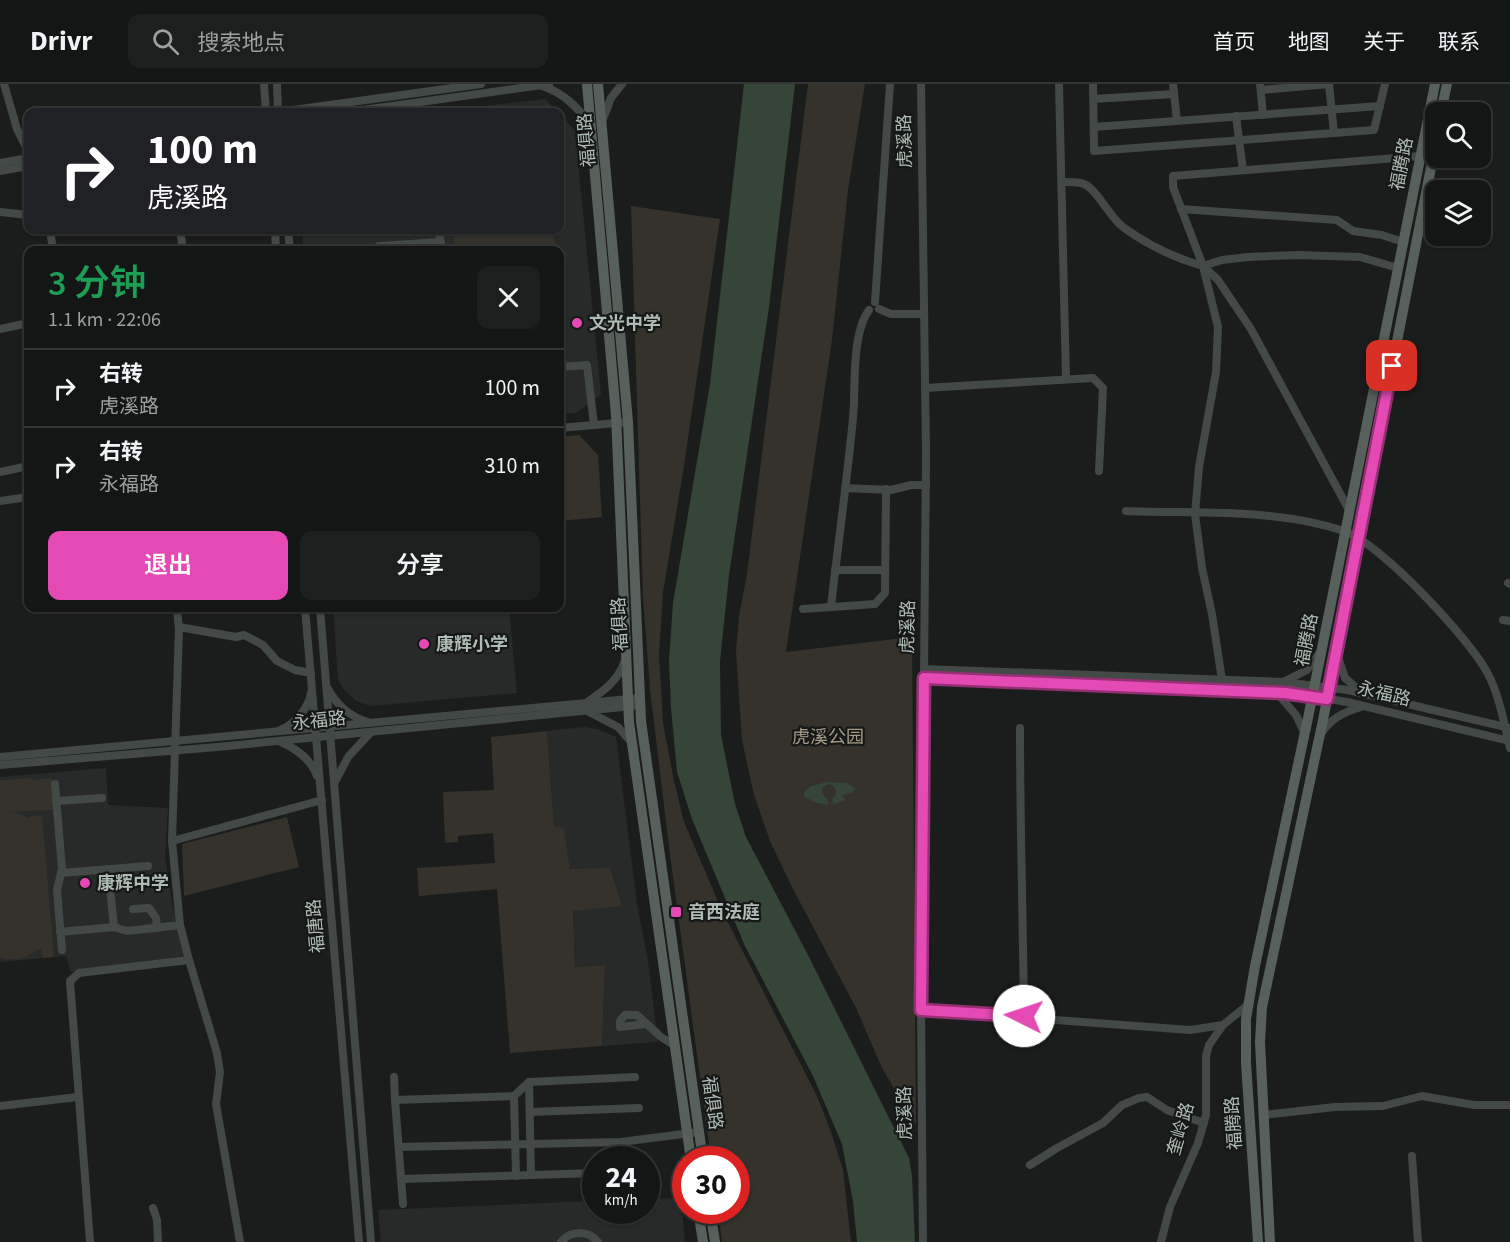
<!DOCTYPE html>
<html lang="zh">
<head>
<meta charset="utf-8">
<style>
	body { margin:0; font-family:"Source Sans 3","Noto Sans SC",sans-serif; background:#1d1f1e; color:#f1f3f6; height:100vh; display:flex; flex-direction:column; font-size:22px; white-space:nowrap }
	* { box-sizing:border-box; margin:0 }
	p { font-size:20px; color:#9d9fa0 }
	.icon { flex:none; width:33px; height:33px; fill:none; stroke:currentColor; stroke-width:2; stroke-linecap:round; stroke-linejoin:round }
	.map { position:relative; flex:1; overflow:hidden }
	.panel { position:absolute; left:24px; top:162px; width:540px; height:366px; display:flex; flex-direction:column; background:#141615; border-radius:12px; box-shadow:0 2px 4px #0004,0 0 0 2px #333534 }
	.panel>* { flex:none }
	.top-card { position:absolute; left:24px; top:24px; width:540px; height:126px; border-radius:12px; box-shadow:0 2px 4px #0004,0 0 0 2px #333534; background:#202124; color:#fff; overflow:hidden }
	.fabs { position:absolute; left:1425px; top:18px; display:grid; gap:12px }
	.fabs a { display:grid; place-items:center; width:66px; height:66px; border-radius:12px; background:#141615; box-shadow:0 2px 4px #0004,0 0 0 2px #333534; font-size:30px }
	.speed { position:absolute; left:582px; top:1062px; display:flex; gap:12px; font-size:30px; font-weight:700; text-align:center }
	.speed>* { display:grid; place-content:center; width:78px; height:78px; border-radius:50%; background:#141615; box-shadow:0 2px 4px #0004,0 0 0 2px #333534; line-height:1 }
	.speed small { font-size:15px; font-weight:400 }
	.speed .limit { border:9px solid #d22; background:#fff; color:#111 }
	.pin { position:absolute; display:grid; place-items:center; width:51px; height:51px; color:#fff; margin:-26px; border-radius:12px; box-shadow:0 3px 9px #0006 }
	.me { position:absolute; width:66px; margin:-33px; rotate:274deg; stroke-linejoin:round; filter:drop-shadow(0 0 4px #0008) }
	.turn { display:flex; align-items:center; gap:21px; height:126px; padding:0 24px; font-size:27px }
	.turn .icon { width:78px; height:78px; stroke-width:2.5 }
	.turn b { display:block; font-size:42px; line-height:51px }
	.round { display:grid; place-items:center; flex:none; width:63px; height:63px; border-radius:12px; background:#1d1f1e }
	.overview { display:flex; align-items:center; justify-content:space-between; height:102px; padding:0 24px }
	h1 { font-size:36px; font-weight:600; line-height:45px; color:#1e9e55 }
	.cta { display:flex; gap:12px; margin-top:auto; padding:12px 24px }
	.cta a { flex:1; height:69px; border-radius:12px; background:#e54ab4; color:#fff; font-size:24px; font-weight:600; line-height:69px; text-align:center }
	.cta a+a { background:#1d1f1e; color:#f1f3f6 }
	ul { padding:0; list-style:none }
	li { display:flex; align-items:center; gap:18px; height:78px; padding:0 24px; border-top:2px solid #333534 }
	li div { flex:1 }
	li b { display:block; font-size:22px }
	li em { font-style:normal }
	header { display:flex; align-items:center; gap:36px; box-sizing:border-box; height:84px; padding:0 30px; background:#141615; border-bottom:2px solid #333534 }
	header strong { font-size:28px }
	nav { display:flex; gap:33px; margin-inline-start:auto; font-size:21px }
	.search { width:420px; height:54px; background:#1d1f1e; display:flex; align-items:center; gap:15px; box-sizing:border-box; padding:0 21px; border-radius:12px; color:#9d9fa0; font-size:22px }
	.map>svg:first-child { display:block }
	.built { fill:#272a29 }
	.green { fill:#34322b }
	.water { fill:#354537 }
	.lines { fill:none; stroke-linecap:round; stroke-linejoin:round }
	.minor { stroke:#434946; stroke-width:8 }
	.major { stroke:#58605c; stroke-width:10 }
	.route-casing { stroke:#953075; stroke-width:15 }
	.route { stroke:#e54ab4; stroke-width:10 }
	.poi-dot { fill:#e54ab4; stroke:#161817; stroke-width:2 }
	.labels { text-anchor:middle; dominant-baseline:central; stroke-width:4.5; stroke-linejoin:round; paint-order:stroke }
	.street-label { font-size:18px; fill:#aebbb3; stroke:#161817 }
	.poi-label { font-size:18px; font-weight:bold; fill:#aebbb3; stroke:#161817; text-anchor:start }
	.park-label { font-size:18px; fill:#a59c87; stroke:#161817 }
</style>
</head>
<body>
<header>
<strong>Drivr</strong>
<div class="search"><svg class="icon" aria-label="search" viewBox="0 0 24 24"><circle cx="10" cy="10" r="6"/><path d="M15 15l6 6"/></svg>搜索地点</div>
<nav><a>首页</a><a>地图</a><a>关于</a><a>联系</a></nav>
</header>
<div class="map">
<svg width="1510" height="1158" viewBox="0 0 1510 1158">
	<rect width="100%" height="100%" fill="#1b1d1c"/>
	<g class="built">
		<path d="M545 15 558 28H434Z"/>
		<path d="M560 30 575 47 601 311 576 329 560 330V166H303L302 146H560Z"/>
		<path d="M333 524H509L517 609 370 622 356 617 345 607 338 596Z"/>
		<path d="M585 643 600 646 616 653 637 820 648 877 658 958 602 962 605 881 575 883 573 826 570 786 564 745 554 742 547 647Z"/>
		<path d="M106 684 108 721 168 724 165 773 173 824 185 872 71 888 66 872 0 878V693Z"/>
		<path d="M681 1114 685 1158H381L378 1126 595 1117 596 1126H646L647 1115Z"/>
	</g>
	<g class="green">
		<path d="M808 0H865L848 106 832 256 786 568 912 553 916 1041 882 984 856 924 792 803 770 757 754 711 742 656 736 567 739 532 747 490Z"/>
		<path d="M631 122 720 135 684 382 663 508 659 570 663 639 674 697 684 738 723 829 817 1012 831 1048 843 1086 851 1158H722L718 1127 736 1126V1076L711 1075 669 763 650 605 643 513Z"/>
		<path d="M453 146H553L555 166H455Z"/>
		<path d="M579 351 598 371 602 433 560 437V353Z"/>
		<path d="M547 647 554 742 564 744 570 785 610 784 622 822 573 827 575 883 605 881 602 962 510 969 497 805 419 812 417 784 495 779 493 749 458 752V758L445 759 443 708 494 706 491 653Z"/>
		<path d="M32 694 33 696 52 694 55 726 9 728 17 729 30 734V732L42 731 54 873 42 874 41 864C27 873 16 879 0 873V696Z"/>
		<path d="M287 733 299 783 184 812 182 760Z"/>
	</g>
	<g class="water">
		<path d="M744 0H795L769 223 729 491 720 577 721 651 735 720 746 753 807 869 909 1074 912 1092 915 1158H857L853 1117 842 1060 813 992 745 862 692 735 677 688 671 624 669 577 673 519 710 300Z"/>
		<path d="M827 698 847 699 856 705 853 708 841 712 845 715 844 717 833 720 832 714 836 711V705L830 700 824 702C820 707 822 711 827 714L828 721 814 718 804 712V708L811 702Z"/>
	</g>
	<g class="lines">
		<g class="minor">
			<path d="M4 0 17 45 28 67"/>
			<path d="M264 0 266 28"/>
			<path d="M277 0 278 28"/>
			<path d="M921 0 926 369 921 926 923 1158"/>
			<path d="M1059 0 1066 295"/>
			<path d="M1093 0 1094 67 1374 46 1385 0"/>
			<path d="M1173 0 1177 37"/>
			<path d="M1260 0 1263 31"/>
			<path d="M1329 0 1334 49"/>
			<path d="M542 2C564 9 577 23 591 41"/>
			<path d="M1261 6 1329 0"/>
			<path d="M1094 15 1174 10"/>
			<path d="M279 28 481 0"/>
			<path d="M349 28 549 0"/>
			<path d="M1236 32 1243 86"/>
			<path d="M603 35 611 14 622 0"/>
			<path d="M1094 43 1380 22"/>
			<path d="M0 79 28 74"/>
			<path d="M0 87 28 82"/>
			<path d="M1062 98C1068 98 1075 98 1081 99 1096 102 1109 133 1123 143 1146 160 1175 174 1203 182L1218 243 1216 288 1199 383 1195 430 1202 484 1212 530 1222 596"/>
			<path d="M1181 125 1337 136 1353 147 1382 151 1403 158"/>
			<path d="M0 128 28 131"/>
			<path d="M50 146 53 166"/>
			<path d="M180 146 183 166"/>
			<path d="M275 146 276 166"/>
			<path d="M288 146 290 166"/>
			<path d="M439 146 441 166"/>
			<path d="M379 162 441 158"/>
			<path d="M1203 182 1222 176 1248 173 1298 171 1360 173 1398 184"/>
			<path d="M875 218 890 0"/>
			<path d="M879 225 891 230H924"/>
			<path d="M0 245 28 239"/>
			<path d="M560 283 587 281 594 341"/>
			<path d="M925 304 1093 294 1103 304 1099 387"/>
			<path d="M560 344 628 338"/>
			<path d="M0 388 28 382"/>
			<path d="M845 404 891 406 911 401H926"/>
			<path d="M0 417 28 413"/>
			<path d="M1349 426 1251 245 1218 196 1203 182 1173 103V92L1420 72"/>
			<path d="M1126 427C1198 430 1274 424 1344 447 1379 458 1471 556 1488 590 1500 613 1504 640 1510 664"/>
			<path d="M835 486H885"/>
			<path d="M1508 499 1510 500"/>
			<path d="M831 523C838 460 847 397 853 334 856 304 851 250 869 226"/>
			<path d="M305 524 359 1158"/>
			<path d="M320 524 371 1158"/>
			<path d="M803 525 875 520 885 509 886 405"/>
			<path d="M1503 536 1510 537"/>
			<path d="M179 543 236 553 244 551 263 561 277 577 295 586 311 589"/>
			<path d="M1337 570 1345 594 1359 606"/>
			<path d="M924 585 1283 598 1348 606 1510 644"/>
			<path d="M924 594 1312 612 1347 618 1510 657"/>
			<path d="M1285 597 1307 586 1320 568"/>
			<path d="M328 605C336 620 350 633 368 638"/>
			<path d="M1277 609 1296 631 1305 650"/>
			<path d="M587 618C604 607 619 596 625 576"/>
			<path d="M589 628 618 643 631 658"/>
			<path d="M1020 644C1020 740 1023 836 1024 932"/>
			<path d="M280 646C295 640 308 625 311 609"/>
			<path d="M1321 650C1331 634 1344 628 1361 623"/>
			<path d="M279 657C295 664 311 675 317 692"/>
			<path d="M0 673 640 614"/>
			<path d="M0 681 217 663 633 622"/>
			<path d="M335 698 348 673 371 648"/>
			<path d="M55 700 62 785 57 806 62 866"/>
			<path d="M56 717 102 714"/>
			<path d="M172 757 322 716"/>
			<path d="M108 785 114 843"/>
			<path d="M61 789 148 782"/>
			<path d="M133 825 149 824 156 834 157 844"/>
			<path d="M60 848 114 843 127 847 180 841"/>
			<path d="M189 876 217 969 220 988 216 1020 240 1158"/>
			<path d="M921 926 1190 946 1223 941 1249 920"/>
			<path d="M646 940 620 943V937L625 931H637L661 953 675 962"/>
			<path d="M394 993 395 1016"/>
			<path d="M529 998 531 1091"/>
			<path d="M514 1012 516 1092"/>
			<path d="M0 1022 78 1013"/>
			<path d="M530 1028 639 1024"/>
			<path d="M1263 1031 1335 1023 1383 1022 1422 1012 1474 1021H1510"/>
			<path d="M399 1063 621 1058 699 1048"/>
			<path d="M1412 1072 1418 1158"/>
			<path d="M1030 1081 1057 1064 1103 1039 1122 1021 1139 1014 1147 1013 1167 1026 1204 1039"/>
			<path d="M646 1088H650"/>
			<path d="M402 1095 596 1089"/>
			<path d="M403 1120 395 1016 514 1012 529 998 635 993"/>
			<path d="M153 1124 157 1136 158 1158"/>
			<path d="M90 1158 70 897 79 889 189 876 180 841 172 757 179 545 177 524"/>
			<path d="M561 1158C571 1146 588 1146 598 1158"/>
			<path d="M1161 1158 1170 1123 1198 1059 1206 1031V972L1209 961 1223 941"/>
		</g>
		<g class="major">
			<path d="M587 0 616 331 629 638 691 1076"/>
			<path d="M598 0 628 338 641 637 703 1076"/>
			<path d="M1441 28 1447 0"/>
			<path d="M698 1126 703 1158"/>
			<path d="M710 1126 715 1158"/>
			<path d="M1258 1158 1246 979V935L1255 882 1308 634 1435 0"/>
			<path d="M1270 1158 1260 958 1262 923 1323 636 1436 58"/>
		</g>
	</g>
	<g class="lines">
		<g class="route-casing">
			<path id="route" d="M1024 932 921 926 924 594 1285 609 1327 615 1392 282"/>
		</g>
		<use href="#route" class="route"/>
	</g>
	<g class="poi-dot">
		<circle cx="577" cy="239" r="6"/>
		<circle cx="424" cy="560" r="6"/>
		<circle cx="85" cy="799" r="6"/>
		<rect x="670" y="822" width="12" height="12" rx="3"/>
	</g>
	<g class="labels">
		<g class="street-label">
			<text transform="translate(587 56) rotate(-95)">福俱路</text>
			<text transform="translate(905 57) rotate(-91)">虎溪路</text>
			<text transform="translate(1402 80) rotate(-79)">福腾路</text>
			<text transform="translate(620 540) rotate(-93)">福俱路</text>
			<text transform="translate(908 543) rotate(-89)">虎溪路</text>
			<text transform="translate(1307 556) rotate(-79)">福腾路</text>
			<text transform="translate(1384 610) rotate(13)">永福路</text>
			<text transform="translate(319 637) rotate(-6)">永福路</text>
			<text transform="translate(316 842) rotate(-95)">福唐路</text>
			<text transform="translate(712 1019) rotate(82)">福俱路</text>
			<text transform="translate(905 1029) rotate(-91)">虎溪路</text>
			<text transform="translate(1234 1039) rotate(-94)">福腾路</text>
			<text transform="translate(1181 1045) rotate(-74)">奎岭路</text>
		</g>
		<g class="poi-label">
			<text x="589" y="239">文光中学</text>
			<text x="436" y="560">康辉小学</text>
			<text x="97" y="799">康辉中学</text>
			<text x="688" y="828">音西法庭</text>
		</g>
		<g class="park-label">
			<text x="828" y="653">虎溪公园</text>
		</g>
	</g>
</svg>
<div class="fabs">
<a><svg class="icon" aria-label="search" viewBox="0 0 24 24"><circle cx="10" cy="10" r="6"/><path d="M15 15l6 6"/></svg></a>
<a><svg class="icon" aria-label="layers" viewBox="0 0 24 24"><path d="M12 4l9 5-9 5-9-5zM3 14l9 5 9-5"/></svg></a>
</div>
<div class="speed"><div>24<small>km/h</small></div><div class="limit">30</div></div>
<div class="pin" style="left:1392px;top:282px;background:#d93025"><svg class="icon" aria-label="arrive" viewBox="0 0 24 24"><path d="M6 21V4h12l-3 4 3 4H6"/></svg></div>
<svg class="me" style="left:1024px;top:932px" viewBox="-20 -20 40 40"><circle r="19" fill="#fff"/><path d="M0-13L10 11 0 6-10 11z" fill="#e54ab4"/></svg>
<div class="top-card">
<div class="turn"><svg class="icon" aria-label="right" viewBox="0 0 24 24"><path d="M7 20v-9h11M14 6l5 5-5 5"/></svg><div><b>100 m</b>虎溪路</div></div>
</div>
<section class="panel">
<div class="overview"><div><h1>3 分钟</h1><p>1.1 km · 22:06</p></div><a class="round"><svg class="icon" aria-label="close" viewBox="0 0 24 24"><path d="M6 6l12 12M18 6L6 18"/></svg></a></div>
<ul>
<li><svg class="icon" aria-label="right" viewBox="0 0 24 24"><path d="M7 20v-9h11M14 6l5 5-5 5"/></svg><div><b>右转</b><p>虎溪路</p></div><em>100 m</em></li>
<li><svg class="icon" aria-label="right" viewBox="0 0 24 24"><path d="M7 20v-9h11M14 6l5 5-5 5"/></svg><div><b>右转</b><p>永福路</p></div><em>310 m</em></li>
</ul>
<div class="cta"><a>退出</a><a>分享</a></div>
</section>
</div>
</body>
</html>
